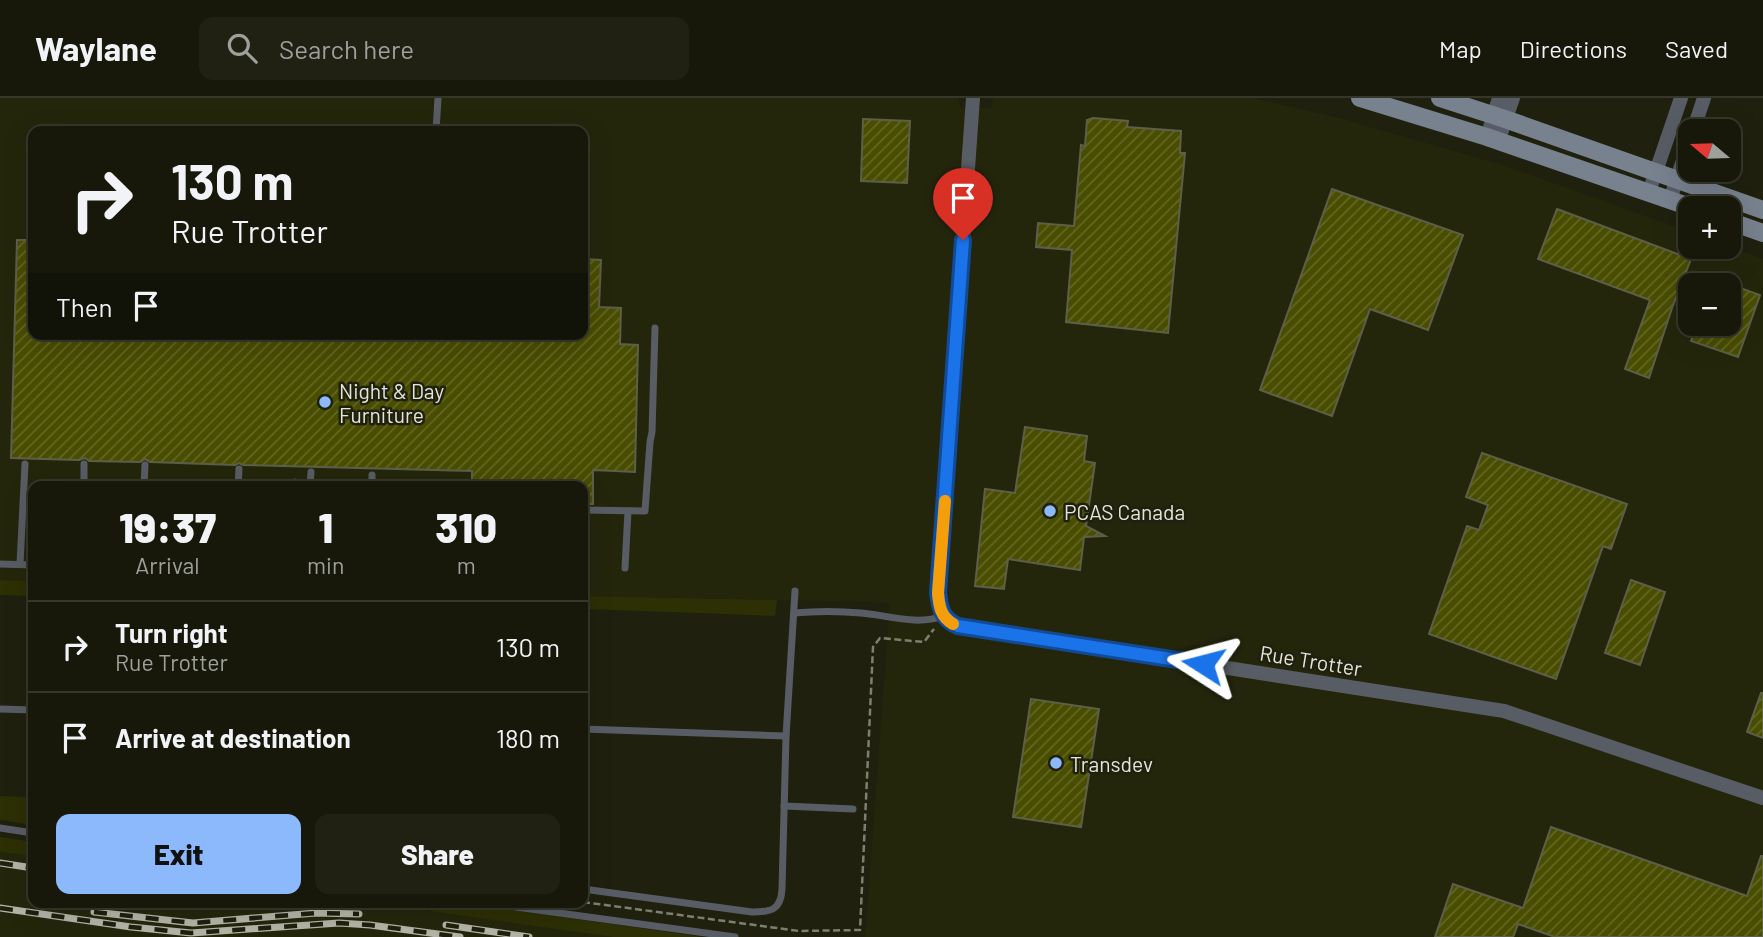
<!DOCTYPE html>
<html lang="en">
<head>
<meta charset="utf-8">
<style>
	body { margin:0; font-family:Barlow,sans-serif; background:#202113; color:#f1f3f6; height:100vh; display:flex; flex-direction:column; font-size:26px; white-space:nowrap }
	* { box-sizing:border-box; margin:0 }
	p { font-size:23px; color:#9ea09c }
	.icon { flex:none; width:38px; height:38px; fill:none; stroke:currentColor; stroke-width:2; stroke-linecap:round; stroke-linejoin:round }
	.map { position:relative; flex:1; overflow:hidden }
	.panel { position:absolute; left:28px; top:383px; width:560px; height:427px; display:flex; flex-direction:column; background:#17180a; border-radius:14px; box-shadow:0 7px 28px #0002,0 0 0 2px #36372b }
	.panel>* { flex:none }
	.banner { position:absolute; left:28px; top:28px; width:560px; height:214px; border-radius:14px; box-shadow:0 7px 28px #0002,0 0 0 2px #36372b; background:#17180a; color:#f1f3f6; overflow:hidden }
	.needle { width:46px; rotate:289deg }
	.tools { position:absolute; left:1678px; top:21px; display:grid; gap:14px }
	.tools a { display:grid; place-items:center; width:63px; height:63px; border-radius:14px; background:#17180a; box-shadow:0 7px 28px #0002,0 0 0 2px #36372b; font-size:35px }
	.pin { position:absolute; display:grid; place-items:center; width:60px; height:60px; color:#fff; margin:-72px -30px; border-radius:50% 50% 50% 0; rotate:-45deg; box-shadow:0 0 7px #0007 }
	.pin .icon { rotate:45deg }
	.me { position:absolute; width:77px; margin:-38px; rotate:279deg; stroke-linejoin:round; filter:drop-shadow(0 0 5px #0008) }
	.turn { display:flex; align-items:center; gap:24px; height:147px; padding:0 28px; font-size:32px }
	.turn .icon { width:91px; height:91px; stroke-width:2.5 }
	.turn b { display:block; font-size:49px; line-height:60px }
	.then { display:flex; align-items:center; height:66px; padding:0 28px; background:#0003; gap:14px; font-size:26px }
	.eta { display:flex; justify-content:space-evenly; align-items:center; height:119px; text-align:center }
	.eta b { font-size:42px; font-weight:800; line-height:49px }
	.button { display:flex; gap:14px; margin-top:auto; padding:14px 28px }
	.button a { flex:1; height:80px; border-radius:14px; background:#8cb9fc; color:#111; font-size:28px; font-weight:800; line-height:80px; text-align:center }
	.button a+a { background:#202113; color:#f1f3f6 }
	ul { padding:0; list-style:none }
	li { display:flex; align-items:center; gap:21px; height:91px; padding:0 28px; border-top:2px solid #36372b }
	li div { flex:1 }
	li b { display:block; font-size:26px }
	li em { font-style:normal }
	header { display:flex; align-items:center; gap:42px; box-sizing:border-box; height:98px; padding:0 35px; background:#17180a; border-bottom:2px solid #36372b }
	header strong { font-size:33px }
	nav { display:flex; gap:38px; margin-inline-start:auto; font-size:24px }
	.search { width:490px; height:63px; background:#202113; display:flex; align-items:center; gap:18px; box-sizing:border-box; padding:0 24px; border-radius:14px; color:#9ea09c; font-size:26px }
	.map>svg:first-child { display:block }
	.built { fill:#24260c; fill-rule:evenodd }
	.grass { fill:#2d2f04 }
	.building { fill:url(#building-hatch); stroke:#5d5f4a; stroke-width:2 }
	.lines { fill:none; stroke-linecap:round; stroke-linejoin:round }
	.path { stroke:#7e7f70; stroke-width:2.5; stroke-dasharray:7 3.5; stroke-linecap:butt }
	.lane { stroke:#585d65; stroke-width:7 }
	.street { stroke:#585d65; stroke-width:14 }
	.secondary { stroke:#78818e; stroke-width:18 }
	.rail-casing { stroke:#b4b5a7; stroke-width:7 }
	.rail { stroke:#1f200e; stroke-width:4.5; stroke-dasharray:13; stroke-linecap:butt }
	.route-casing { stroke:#114b97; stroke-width:18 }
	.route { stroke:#1a73e8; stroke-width:12 }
	.slow { stroke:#f59e0b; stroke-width:12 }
	.poi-dot { fill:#8cb9fc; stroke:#1f200e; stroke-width:2.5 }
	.labels { text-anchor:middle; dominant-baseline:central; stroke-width:5; stroke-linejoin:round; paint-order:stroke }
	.poi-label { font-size:21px; fill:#e4e5d9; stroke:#1f200e; text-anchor:start }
	.street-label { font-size:21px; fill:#e4e5d9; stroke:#1f200e }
</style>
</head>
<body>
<header>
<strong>Waylane</strong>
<div class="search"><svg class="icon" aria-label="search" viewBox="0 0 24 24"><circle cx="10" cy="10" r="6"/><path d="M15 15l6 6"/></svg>Search here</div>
<nav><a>Map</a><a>Directions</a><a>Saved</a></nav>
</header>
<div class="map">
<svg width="1763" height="839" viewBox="0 0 1763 839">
	<defs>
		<pattern id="building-hatch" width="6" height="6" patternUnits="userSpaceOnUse" patternTransform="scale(1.75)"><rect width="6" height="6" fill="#494d00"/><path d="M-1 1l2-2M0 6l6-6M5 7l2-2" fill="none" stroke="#636625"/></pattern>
	</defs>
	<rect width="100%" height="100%" fill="#1f200e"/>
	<g class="built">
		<path d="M0 0H958L960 10H991L993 0H1253L1339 20 1506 68 1690 134V149L1729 148 1763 161V839H865L890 506 874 504 583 498V388H33V483L0 482ZM33 33H583V236H33ZM1690 187H1729V226H1690Z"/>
		<path d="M0 754 33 758V805H375L613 839H0Z"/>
	</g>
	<g class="grass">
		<path d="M0 482 33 483V498L0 497Z"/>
		<path d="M583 498 777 502 775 518 583 511Z"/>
		<path d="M0 698 33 699V727L0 722Z"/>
		<path d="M0 739 33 744V758L0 754Z"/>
		<path d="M446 805H461L703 839H613L429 813 442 808Z"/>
	</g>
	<g class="building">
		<path d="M1093 20 1128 23 1127 29 1181 33 1180 55H1185L1168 235 1066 224 1072 152 1036 149 1038 125 1074 128 1081 47 1085 48 1087 22Z"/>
		<path d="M863 21 910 23 907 85 861 83Z"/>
		<path d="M1332 91 1463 137 1428 232 1370 211 1332 318 1260 292Z"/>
		<path d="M1557 111 1691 161 1672 210 1649 280 1625 271 1650 202 1538 161Z"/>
		<path d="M17 142H33V236H583V161L601 162 599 209 621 210 620 246 638 247 635 374 593 372V406H583V388H472V373L243 367 239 365 235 367 150 364 145 361 140 364 89 363 85 360 79 362 11 360Z"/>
		<path d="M1729 186 1760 197 1738 259 1691 243 1697 226H1729Z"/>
		<path d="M1025 329 1087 338 1084 363 1095 365 1086 428 1105 438 1084 439 1080 472 1008 461 1004 491 975 488 985 391 1015 395Z"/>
		<path d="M1482 355 1627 406 1611 451 1603 448 1556 581 1429 536 1467 428 1479 432 1488 407 1466 399Z"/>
		<path d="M1631 482 1665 494 1640 567 1605 555Z"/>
		<path d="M1761 595H1763V640L1747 634Z"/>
		<path d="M1031 601 1099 611 1081 729 1013 719Z"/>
		<path d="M1551 729 1747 798 1761 758H1763V839H1555L1518 826 1513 839H1435L1453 786 1523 810Z"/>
	</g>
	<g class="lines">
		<path class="path" d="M583 804 799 833 860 832 873 549 880 540 924 544 934 531"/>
		<g class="lane">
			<path d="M436 33 438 0"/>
			<path d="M84 388V366"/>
			<path d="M144 388 145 367"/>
			<path d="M238 388 239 371"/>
			<path d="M295 388V384"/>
			<path d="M310 388 311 374"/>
			<path d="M372 388V377"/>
			<path d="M583 412 645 413 650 344 652 334 655 230"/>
			<path d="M0 466 33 467"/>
			<path d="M20 466 25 366"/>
			<path d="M625 470 628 413"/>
			<path d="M794 515C816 513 839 513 861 515 888 517 916 528 943 518"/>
			<path d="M0 611 33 612"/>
			<path d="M583 631 786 638"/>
			<path d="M784 708 853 711"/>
			<path d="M0 730 33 735"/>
			<path d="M583 791 752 814C771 814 781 812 782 791L786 638 795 493"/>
			<path d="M486 805 735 839"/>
		</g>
		<g class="street">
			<path d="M973 0 938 495C940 511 942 521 958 528L1504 613 1763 700"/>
			<path d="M1693 33 1704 0"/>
			<path d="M1487 39 1499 0"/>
			<path d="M1498 44 1513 0"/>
			<path d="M1649 94 1681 0"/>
			<path d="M1670 102 1690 41"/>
		</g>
		<g class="secondary">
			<path d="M1360 0 1487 39 1693 110"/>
			<path d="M1440 0 1505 21 1763 112"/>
			<path d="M1729 123 1763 135"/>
		</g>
		<g class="rail-casing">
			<g id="rail">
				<path d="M0 765 33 770"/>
				<path d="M288 805 314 809"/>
				<path d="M0 810 131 829 191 835 339 825 370 827 460 839"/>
				<path d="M94 814 193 825 316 815 359 816"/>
				<path d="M446 827 529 839"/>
			</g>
		</g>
		<use href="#rail" class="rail"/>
	</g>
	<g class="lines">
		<g class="route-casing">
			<path id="route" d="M963 142 938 495C940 511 942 521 958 528L1203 566"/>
		</g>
		<use href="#route" class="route"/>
		<path class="slow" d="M945 403 938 495C939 509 941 519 953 526"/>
	</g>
	<g class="poi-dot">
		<circle cx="325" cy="304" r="7"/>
		<circle cx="1050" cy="413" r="7"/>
		<circle cx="1056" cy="665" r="7"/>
	</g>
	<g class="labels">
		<g class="poi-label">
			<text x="339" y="292">Night &amp; Day<tspan x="339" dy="24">Furniture</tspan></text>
			<text x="1064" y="413">PCAS Canada</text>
			<text x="1070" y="665">Transdev</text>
		</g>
		<g class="street-label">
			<text transform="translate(1311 562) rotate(9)">Rue Trotter</text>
		</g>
	</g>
</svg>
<div class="tools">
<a><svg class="needle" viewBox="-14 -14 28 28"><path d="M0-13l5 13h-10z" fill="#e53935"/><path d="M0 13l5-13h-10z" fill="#9ea09c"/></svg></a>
<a>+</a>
<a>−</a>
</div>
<div class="pin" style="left:963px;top:142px;background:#d93025"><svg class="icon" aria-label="arrive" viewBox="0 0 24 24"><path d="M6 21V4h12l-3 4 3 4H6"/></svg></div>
<svg class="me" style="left:1203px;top:566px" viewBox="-20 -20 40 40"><path d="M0-17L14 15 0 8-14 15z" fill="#1a73e8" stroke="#fff" stroke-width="4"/></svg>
<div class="banner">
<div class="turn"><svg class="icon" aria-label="right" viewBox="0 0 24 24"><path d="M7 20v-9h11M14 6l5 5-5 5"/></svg><div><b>130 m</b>Rue Trotter</div></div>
<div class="then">Then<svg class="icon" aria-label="arrive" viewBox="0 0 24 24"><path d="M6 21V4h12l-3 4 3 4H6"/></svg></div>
</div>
<section class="panel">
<div class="eta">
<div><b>19:37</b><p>Arrival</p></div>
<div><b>1</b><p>min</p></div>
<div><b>310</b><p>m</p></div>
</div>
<ul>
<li><svg class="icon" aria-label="right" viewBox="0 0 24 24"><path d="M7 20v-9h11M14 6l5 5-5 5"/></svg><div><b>Turn right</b><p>Rue Trotter</p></div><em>130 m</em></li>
<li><svg class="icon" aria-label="arrive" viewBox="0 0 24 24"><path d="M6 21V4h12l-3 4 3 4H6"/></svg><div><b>Arrive at destination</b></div><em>180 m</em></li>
</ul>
<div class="button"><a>Exit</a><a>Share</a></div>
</section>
</div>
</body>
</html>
